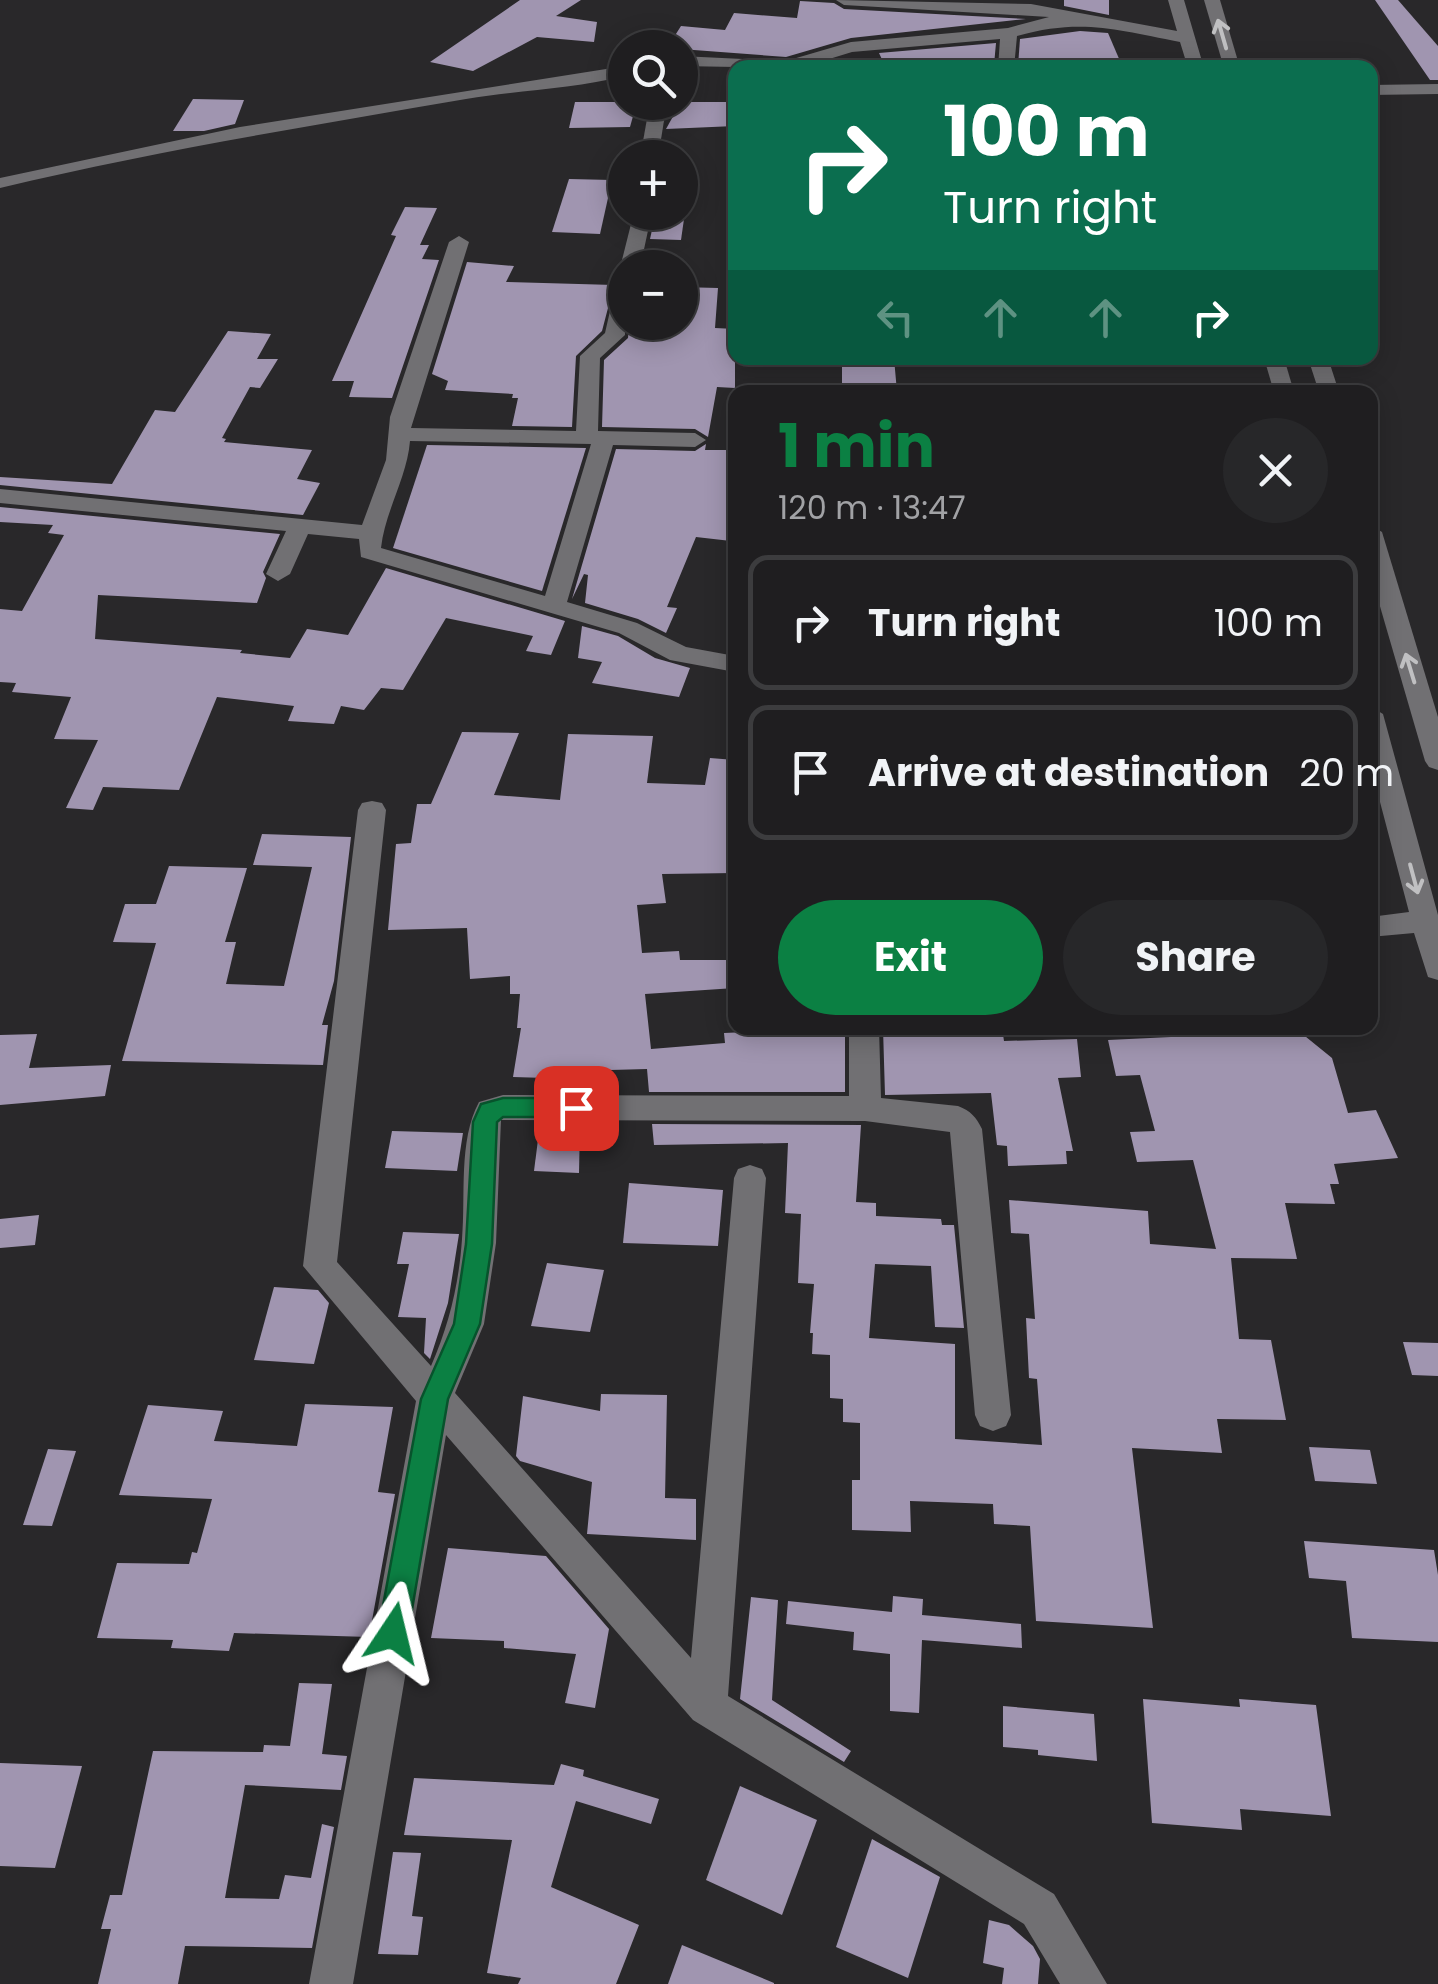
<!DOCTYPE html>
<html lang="en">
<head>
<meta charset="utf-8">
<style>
	body { margin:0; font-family:Poppins,sans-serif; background:#272729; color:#f1f3f6; height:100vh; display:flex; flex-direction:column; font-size:38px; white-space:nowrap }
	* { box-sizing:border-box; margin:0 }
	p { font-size:32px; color:#a1a2a5 }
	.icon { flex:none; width:55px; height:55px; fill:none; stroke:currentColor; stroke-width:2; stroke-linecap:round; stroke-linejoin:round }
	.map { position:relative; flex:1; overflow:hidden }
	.side { position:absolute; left:728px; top:385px; width:650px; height:650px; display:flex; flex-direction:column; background:#1f1e20; border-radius:20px; box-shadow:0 5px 25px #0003,0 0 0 2px #3c3c3e }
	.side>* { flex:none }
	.guide { position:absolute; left:728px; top:60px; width:650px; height:305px; border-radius:20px; box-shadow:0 5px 25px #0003,0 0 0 2px #3c3c3e; background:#0b6e4f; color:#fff; overflow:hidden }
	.fabs { position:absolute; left:608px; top:30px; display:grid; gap:20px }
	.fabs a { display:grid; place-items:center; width:90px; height:90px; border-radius:50%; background:#1f1e20; box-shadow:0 5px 25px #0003,0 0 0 2px #3c3c3e; font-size:50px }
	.pin { position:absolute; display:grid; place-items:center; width:85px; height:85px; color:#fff; margin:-42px; border-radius:20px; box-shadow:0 5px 15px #0006 }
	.me { position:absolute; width:110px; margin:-55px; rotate:10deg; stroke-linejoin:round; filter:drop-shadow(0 0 8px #0008) }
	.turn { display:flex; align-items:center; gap:35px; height:210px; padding:0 50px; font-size:45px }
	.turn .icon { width:130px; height:130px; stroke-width:2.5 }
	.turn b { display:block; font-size:70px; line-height:85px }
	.lanes { display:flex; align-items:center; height:95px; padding:0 50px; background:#0003; justify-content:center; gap:50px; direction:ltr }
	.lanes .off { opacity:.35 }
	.round { display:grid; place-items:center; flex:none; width:105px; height:105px; border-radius:52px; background:#272729 }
	.overview { display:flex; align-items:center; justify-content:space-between; height:170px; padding:0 50px }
	h1 { font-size:60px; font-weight:700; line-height:75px; color:#0b8043 }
	.button { display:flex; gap:20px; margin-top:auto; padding:20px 50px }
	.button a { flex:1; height:115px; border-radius:60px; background:#0b8043; color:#fff; font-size:40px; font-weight:700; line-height:115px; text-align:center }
	.button a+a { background:#272729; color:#f1f3f6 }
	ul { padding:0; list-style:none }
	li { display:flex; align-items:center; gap:30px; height:135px; margin:0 20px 15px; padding:0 30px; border:5px solid #3c3c3e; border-radius:20px }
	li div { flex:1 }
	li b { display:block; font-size:38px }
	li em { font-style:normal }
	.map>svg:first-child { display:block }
	.building { fill:#a095b0 }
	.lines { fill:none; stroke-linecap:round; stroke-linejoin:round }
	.minor { fill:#717073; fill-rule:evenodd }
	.oneway { stroke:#c0c0c2 }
	.route { fill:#0b8043; stroke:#07532c; stroke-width:2.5 }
</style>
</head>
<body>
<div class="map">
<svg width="1438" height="1984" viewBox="0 0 1438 1984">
	<rect width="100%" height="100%" fill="#29282a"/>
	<g class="building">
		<path d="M520 0H581L556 16 597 22 594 42 537 37 473 71 430 62Z"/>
		<path d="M1064 0H1109V15L1064 6Z"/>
		<path d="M1375 0H1398L1438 46V80H1430Z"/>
		<path d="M800 1 834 3 844 9 1026 19 851 38 786 57 667 48 681 26 725 30 734 13 797 18Z"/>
		<path d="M1080 31 1108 33 1123 68 1018 66 1020 39Z"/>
		<path d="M996 43 994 65 886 68 879 53Z"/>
		<path d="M193 99 244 100 235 124 204 131H173Z"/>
		<path d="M575 102H637L630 127 569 128Z"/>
		<path d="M681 102H735V126L666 129Z"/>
		<path d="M569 179 612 180 600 234 552 232Z"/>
		<path d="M405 207 437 208 420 245H429L422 259 439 260 392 398 349 397 354 381H332L396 236 391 235Z"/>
		<path d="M656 212H685L681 240 650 239Z"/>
		<path d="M467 262 514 266 506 282 614 285 602 331 576 356 572 427 512 426 518 398H512L513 394 445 390 448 381 432 374Z"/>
		<path d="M680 287 718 288 715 328 735 329V388L717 387 708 437 695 429 602 427 604 360 628 338 629 327 680 328Z"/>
		<path d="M228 331 271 334 257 359H278L260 388 250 387 222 438 226 439 224 442 312 450 297 479 320 483 303 515 0 485V477L112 484 155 410 175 412Z"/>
		<path d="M848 358H894L897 392H842V366H849Z"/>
		<path d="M706 444 705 450H735V529L731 541 696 537 667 607 677 608 666 633 638 619 585 603 588 575 584 574 572 599 616 449 695 451Z"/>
		<path d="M427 445 586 448 542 591 393 548Z"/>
		<path d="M0 507 280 534 263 572 266 578 257 603 98 595 95 639 242 650 240 653 290 658 307 629 348 635 386 568 565 621 551 655 526 651 533 636 446 618 403 690 381 688 364 710 341 706 334 724 288 721 294 706 217 697 179 790 103 787 93 810 66 808 98 740 54 739 71 697 12 692 16 683 0 682V609L22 611 64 535 48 533 53 525 0 522Z"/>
		<path d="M582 626 618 636 655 658 690 668 679 697 592 683 602 662 578 658Z"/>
		<path d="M462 732 519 733 494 795 560 800 568 734 653 736 647 783 705 785 710 758 735 760V873L662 874 666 903 637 905 642 953 679 951 680 960H735V988L645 994 651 1049 725 1043 724 1033 845 1028V1092H649L647 1069 574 1071 572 1091H545L546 1078 513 1077 521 1028H517L520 994H510V976L470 979 467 928 388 930 396 844 411 843 417 804H431Z"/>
		<path d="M262 834 351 837 334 981 322 1025H328L323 1065 122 1061 156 943 113 942 125 904H156L169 866 247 868 225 942H236L226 984 284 986 312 867 253 865Z"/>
		<path d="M883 1028H1002L1004 1041 1077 1039 1081 1077 1058 1078 1073 1151H1066L1067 1164 1008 1166 1007 1146 997 1145 991 1093 885 1095Z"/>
		<path d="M1189 1028H1295L1332 1058 1348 1113 1376 1110 1398 1158 1334 1164 1339 1184H1330L1335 1204 1285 1203 1297 1259 1231 1258 1239 1339 1271 1340 1286 1420 1217 1419 1222 1453 1132 1448 1153 1628 1036 1621 1030 1526 994 1524 993 1504 910 1501 911 1532 852 1530V1480H860V1423L843 1422V1399L830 1398V1355L812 1354 813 1333H810L814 1284 798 1283 801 1214 785 1213 788 1143 654 1145 652 1124 861 1125 856 1202 876 1203V1216L941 1219 942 1225H954L964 1328 935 1327 931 1266 875 1264 869 1338 955 1344V1439L1042 1445 1037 1379 1029 1378 1026 1318 1035 1319 1029 1234 1011 1233 1009 1200 1148 1211 1150 1244 1216 1249 1193 1160 1137 1162 1130 1132 1155 1131 1140 1075 1116 1076 1108 1040 1192 1036Z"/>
		<path d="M37 1034 29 1068 111 1065 105 1096 0 1105V1035Z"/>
		<path d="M540 1124H580L579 1173 534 1171Z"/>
		<path d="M392 1131 463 1133 457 1171 385 1168Z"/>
		<path d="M629 1183 723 1190 718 1246 623 1243Z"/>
		<path d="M39 1215 35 1245 0 1248V1219Z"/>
		<path d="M403 1232 459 1234 448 1303 430 1359 424 1353 426 1318 398 1317 409 1264H397Z"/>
		<path d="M547 1263 604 1270 590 1332 531 1326Z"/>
		<path d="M274 1287 318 1290 329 1303 314 1364 254 1360Z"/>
		<path d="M1403 1342 1438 1343V1376L1412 1375Z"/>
		<path d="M601 1394 667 1395 665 1498 696 1499V1540L587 1534 592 1482 520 1461 516 1456 523 1396 600 1411Z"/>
		<path d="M305 1404 393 1407 378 1492 395 1494 369 1637 234 1633 229 1651 171 1648 173 1640 97 1638 117 1563 189 1564 192 1552 197 1553 212 1499 119 1495 148 1405 223 1411 214 1441 297 1446Z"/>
		<path d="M1309 1447 1370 1450 1377 1484 1315 1481Z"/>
		<path d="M48 1449 76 1451 52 1526 23 1525Z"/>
		<path d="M1304 1541 1434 1550 1438 1575V1642L1352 1638 1346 1581 1309 1578Z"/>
		<path d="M448 1548 546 1556 609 1629 595 1708 565 1703 576 1654 504 1648V1641L431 1638Z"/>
		<path d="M893 1596 923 1599 922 1615 1021 1624 1022 1648 922 1640 919 1713 890 1711V1654L853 1650 854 1632 786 1624 788 1601 892 1612Z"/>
		<path d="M751 1597 778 1600 772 1700 851 1751 844 1762 740 1699Z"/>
		<path d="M299 1683 332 1684 322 1754 347 1756 341 1790 245 1785 225 1898 279 1899 285 1875 311 1878 322 1824 334 1827 312 1948 185 1946 178 1984H98L111 1929H101L110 1895H122L153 1751 263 1752 264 1745 290 1746Z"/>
		<path d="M1143 1699 1240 1707 1239 1699 1316 1705 1331 1816 1240 1809 1242 1830 1152 1823Z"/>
		<path d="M1003 1706 1094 1714 1097 1761 1038 1755V1750L1003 1747Z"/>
		<path d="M0 1763 82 1766 55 1868 0 1866Z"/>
		<path d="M561 1764 584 1770 583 1776 659 1799 651 1824 576 1801 551 1887 639 1925 616 1984H518L521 1978 487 1973 512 1840 404 1835 414 1778 554 1785Z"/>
		<path d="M740 1786 817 1820 782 1915 706 1880Z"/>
		<path d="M872 1839 940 1877 908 1978 836 1947Z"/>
		<path d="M393 1852 421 1853 412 1916 423 1917 418 1955 378 1954Z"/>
		<path d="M989 1920 1009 1925 1033 1946 1040 1959 1038 1984H1002L1004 1968 983 1963Z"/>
		<path d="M682 1945 774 1983V1984H668Z"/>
	</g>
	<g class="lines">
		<g class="minor">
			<path d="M836 0 1031 4 1177 31 1168 0H1184L1204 68H1188L1180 42C1116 30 1082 18 1017 36L1014 68H998L1000 39 852 52 800 68 680 66V56L786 61 851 42 1008 28 1049 17 844 5Z"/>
			<path d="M1204 0H1220L1240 68H1224Z"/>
			<path d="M625 66V76C573 89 519 90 466 99 310 126 154 151 0 188V178L240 127Z"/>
			<path d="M1438 84V94L1370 95V85Z"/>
			<path d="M650 102H667L658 158H640Z"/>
			<path d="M634 212H652L640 268H625V273L620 268Z"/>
			<path d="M459 236 469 242 411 428 576 431 580 356 605 333 615 289 625 283V335L600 358 598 431 695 433 706 440 695 447 613 445 567 602 637 623 686 647 735 656V672L670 660 619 633 361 557 359 539 308 534 290 574 278 581 266 574 286 531 0 503V489L362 525 386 460 390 417 449 242ZM410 441 591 444 545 596 381 548C385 511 407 478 410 441Z"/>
			<path d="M1264 358H1284L1294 392H1274Z"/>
			<path d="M1308 358H1328L1339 392H1319Z"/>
			<path d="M1370 525 1382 532 1438 717V770L1429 767 1425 761 1370 572Z"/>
			<path d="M1370 706 1383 714 1438 915V980L1428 977 1414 933 1370 937V917L1409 912 1370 764Z"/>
			<path d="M372 801 382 803 386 810 337 1262 431 1366C449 1325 459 1284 462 1239 466 1196 458 1141 479 1102L503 1095 849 1096V1028H879L881 1098 958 1106C971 1111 976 1117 982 1129L1011 1415 1006 1426 993 1431 980 1426 975 1415 950 1132 865 1121 501 1120 496 1243 484 1324 455 1393 691 1658 734 1178 738 1169 750 1165 762 1169 766 1178 728 1696 1054 1894 1107 1984H1060L1024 1924 693 1720 446 1435 353 1984H309L416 1401 303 1266 358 810 362 803Z"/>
		</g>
	</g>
	<defs><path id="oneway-shaft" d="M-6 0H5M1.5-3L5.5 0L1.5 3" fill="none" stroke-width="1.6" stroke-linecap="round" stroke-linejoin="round" transform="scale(2.5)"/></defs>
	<g class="oneway">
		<use href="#oneway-shaft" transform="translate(1222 34) rotate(-106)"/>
		<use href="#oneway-shaft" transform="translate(1410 668) rotate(-107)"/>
		<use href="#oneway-shaft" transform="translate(1414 879) rotate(75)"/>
	</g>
	<path class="route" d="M503 1098H576L584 1101 588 1108 584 1114 576 1117H503L497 1122 492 1244 480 1324 448 1399 408 1633 404 1643 393 1647 382 1643 378 1633 421 1399 454 1324 466 1244 473 1122 481 1104Z"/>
</svg>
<div class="fabs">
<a><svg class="icon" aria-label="search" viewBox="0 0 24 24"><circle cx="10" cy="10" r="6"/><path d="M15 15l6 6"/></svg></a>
<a>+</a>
<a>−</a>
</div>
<div class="pin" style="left:576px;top:1108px;background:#d93025"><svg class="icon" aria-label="arrive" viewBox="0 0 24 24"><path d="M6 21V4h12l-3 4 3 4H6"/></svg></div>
<svg class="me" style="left:393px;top:1633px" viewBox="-20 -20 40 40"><path d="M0-17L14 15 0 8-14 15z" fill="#0b8043" stroke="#fff" stroke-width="4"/></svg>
<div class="guide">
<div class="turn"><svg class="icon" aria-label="right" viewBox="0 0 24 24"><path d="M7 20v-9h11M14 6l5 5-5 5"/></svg><div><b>100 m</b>Turn right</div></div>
<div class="lanes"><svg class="icon off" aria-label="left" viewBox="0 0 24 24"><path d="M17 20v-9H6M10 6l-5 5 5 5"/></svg><svg class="icon off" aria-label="ahead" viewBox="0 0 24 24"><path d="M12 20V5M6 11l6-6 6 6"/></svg><svg class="icon off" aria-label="ahead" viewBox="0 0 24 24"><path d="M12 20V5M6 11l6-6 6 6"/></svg><svg class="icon" aria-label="right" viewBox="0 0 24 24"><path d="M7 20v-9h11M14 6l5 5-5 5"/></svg></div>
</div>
<section class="side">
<div class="overview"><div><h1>1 min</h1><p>120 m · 13:47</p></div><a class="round"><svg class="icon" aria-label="close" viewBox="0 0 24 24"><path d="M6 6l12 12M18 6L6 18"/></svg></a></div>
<ul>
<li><svg class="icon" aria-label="right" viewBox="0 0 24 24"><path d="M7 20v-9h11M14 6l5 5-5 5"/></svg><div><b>Turn right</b></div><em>100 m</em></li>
<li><svg class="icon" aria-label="arrive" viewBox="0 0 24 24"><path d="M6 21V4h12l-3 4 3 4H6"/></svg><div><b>Arrive at destination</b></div><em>20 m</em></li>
</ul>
<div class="button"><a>Exit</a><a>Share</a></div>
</section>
</div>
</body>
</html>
